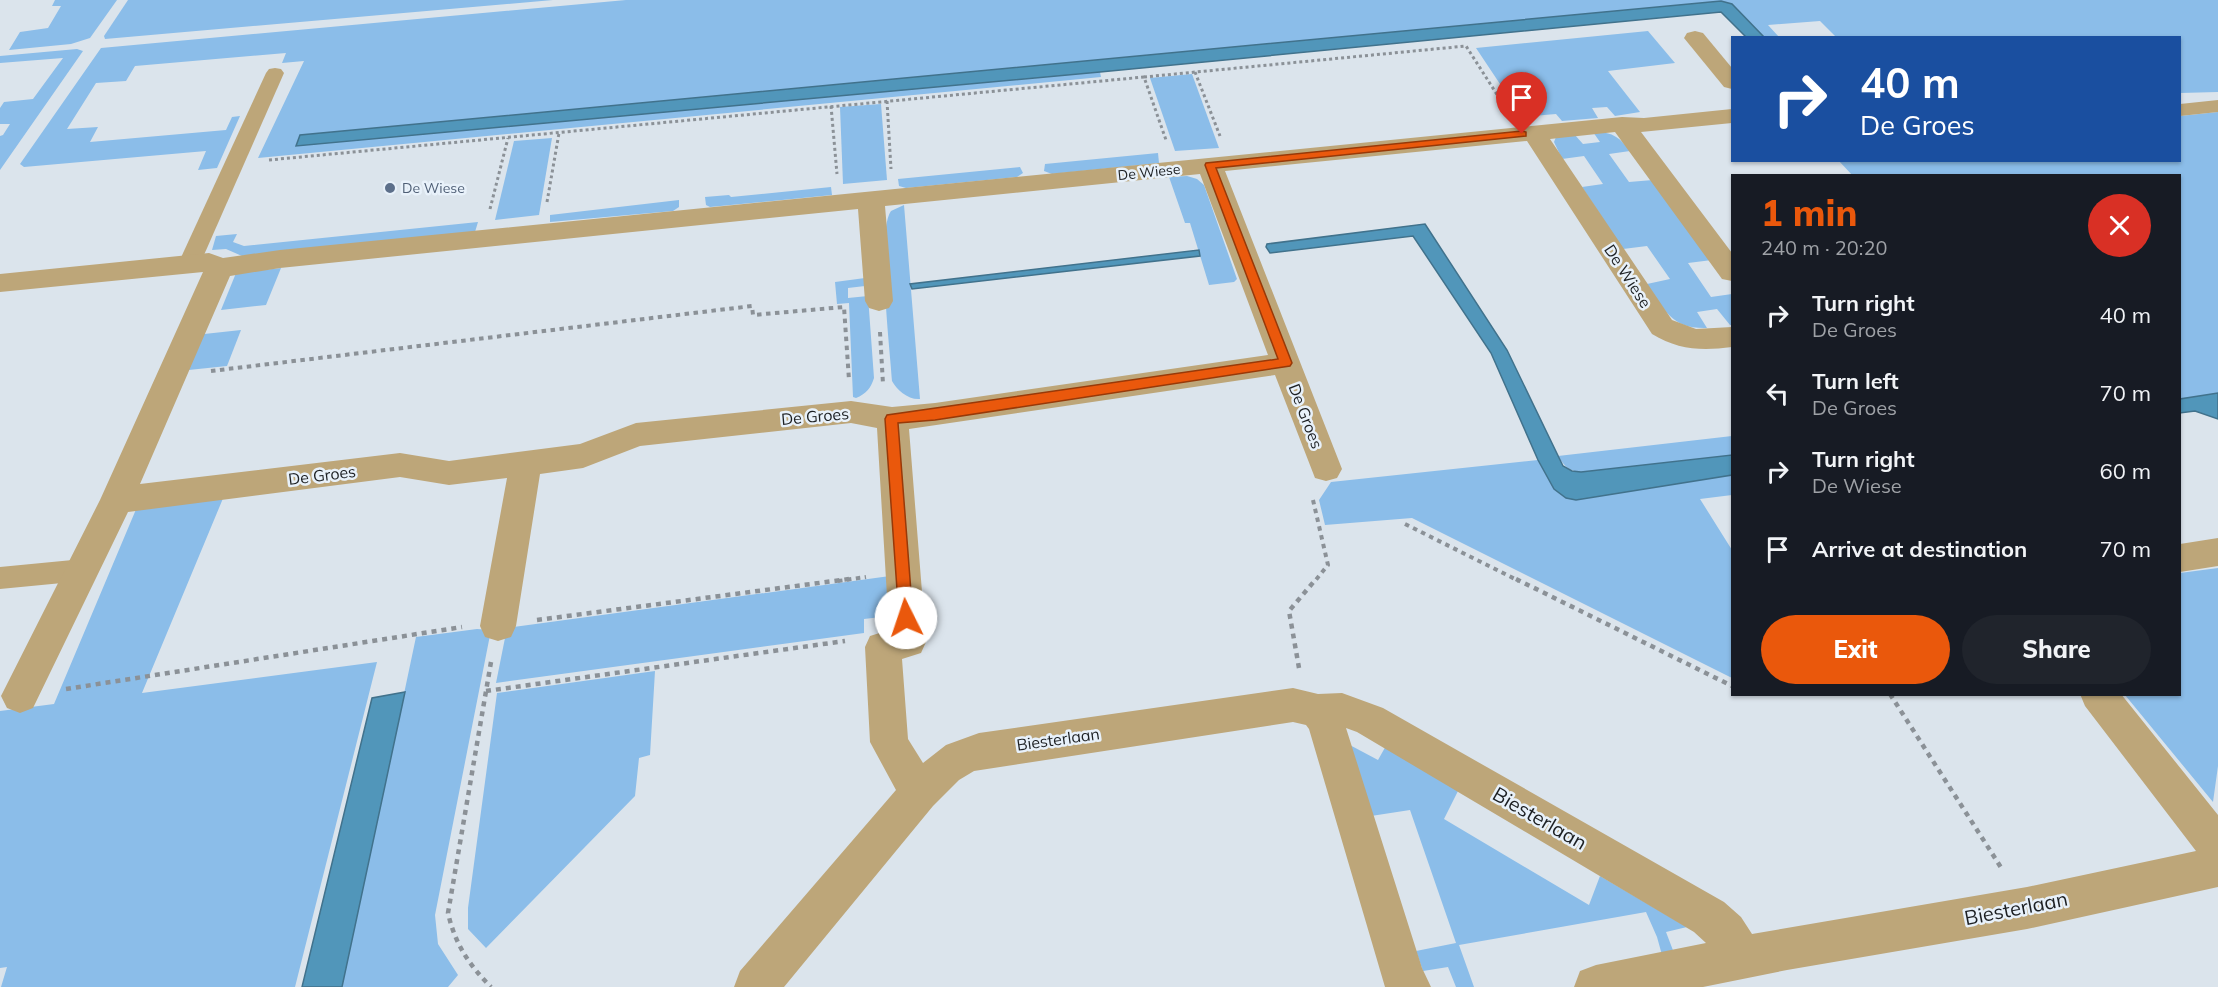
<!DOCTYPE html>
<html lang="en">
<head>
<meta charset="utf-8">
<style>
	body { margin:0; font-family:Mulish,sans-serif; background:#20242c; color:#f1f3f6; height:100vh; display:flex; flex-direction:column; font-size:22px; white-space:nowrap }
	* { box-sizing:border-box; margin:0 }
	p { font-size:20px; color:#9ea1a6 }
	.icon { flex:none; width:33px; height:33px; fill:none; stroke:currentColor; stroke-width:2; stroke-linecap:round; stroke-linejoin:round }
	.map { position:relative; flex:1; overflow:hidden }
	.drawer { position:absolute; left:1731px; top:174px; width:450px; height:522px; display:flex; flex-direction:column; background:#171b24; border-radius:0px; box-shadow:0 2px 4px #0004 }
	.drawer>* { flex:none }
	.guide { position:absolute; left:1731px; top:36px; width:450px; height:126px; border-radius:0px; box-shadow:0 2px 4px #0004; background:#1a4fa0; color:#fff; overflow:hidden }
	.pin { position:absolute; display:grid; place-items:center; width:51px; height:51px; color:#fff; margin:-62px -26px; border-radius:50% 50% 50% 0; rotate:-45deg; box-shadow:0 0 6px #0007 }
	.pin .icon { rotate:45deg }
	.me { position:absolute; width:66px; margin:-33px; rotate:356deg; stroke-linejoin:round; filter:drop-shadow(0 0 4px #0008) }
	.turn { display:flex; align-items:center; gap:21px; height:126px; padding:0 30px; font-size:27px }
	.turn .icon { width:78px; height:78px; stroke-width:2.5 }
	.turn b { display:block; font-size:42px; line-height:51px }
	.round { display:grid; place-items:center; flex:none; width:63px; height:63px; border-radius:32px; background:#20242c }
	.summary { display:flex; align-items:center; justify-content:space-between; height:102px; padding:0 30px }
	h1 { font-size:36px; font-weight:800; line-height:45px; color:#ea580c }
	.cta { display:flex; gap:12px; margin-top:auto; padding:12px 30px }
	.cta a { flex:1; height:69px; border-radius:36px; background:#ea580c; color:#fff; font-size:24px; font-weight:800; line-height:69px; text-align:center }
	.cta a+a { background:#20242c; color:#f1f3f6 }
	ul { padding:0; list-style:none }
	li { display:flex; align-items:center; gap:18px; height:78px; padding:0 30px }
	li div { flex:1 }
	li b { display:block; font-size:22px }
	li em { font-style:normal }
	.map>svg:first-child { display:block }
	.green { fill:#8bbde9 }
	.water { fill:#5196ba; stroke:#41728c; stroke-width:1.5 }
	.lines { fill:none; stroke-linecap:round; stroke-linejoin:round }
	.path-far2 { stroke:#8b9197; stroke-width:3; stroke-dasharray:3 3; stroke-linecap:butt }
	.path-far1 { stroke:#8b9197; stroke-width:4; stroke-dasharray:4.5 4.5; stroke-linecap:butt }
	.path { stroke:#8b9197; stroke-width:4.5; stroke-dasharray:5 5; stroke-linecap:butt }
	.service { fill:#bda679; fill-rule:evenodd }
	.minor { fill:#bda679; fill-rule:evenodd }
	.route { fill:#ea580c; stroke:#983908; stroke-width:1.5 }
	.service-dot { fill:#5c6f8a; stroke:#e8f1fa; stroke-width:2 }
	.labels { text-anchor:middle; dominant-baseline:central; stroke-width:5; stroke-linejoin:round; paint-order:stroke }
	.far-street-label { font-size:14px; fill:#1c1f22; stroke:#e8f1fa }
	.far-service-label { font-size:14px; fill:#4e5e75; stroke:#e8f1fa; text-anchor:start }
	.street-label { font-size:16px; fill:#1c1f22; stroke:#e8f1fa }
	.near-street-label { font-size:20px; fill:#1c1f22; stroke:#e8f1fa }
</style>
</head>
<body>
<div class="map">
<svg width="2218" height="987" viewBox="0 0 2218 987">
	<rect width="100%" height="100%" fill="#dbe4ec"/>
	<g class="green">
		<path d="M55 0H117L90 38 71 44 9 50 20 32 48 28 61 6H52Z"/>
		<path d="M128 0H553L105 39 104 36Z"/>
		<path d="M626 0H2218V92L2180 93V38H1837L1820 21 1768 25 1779 37H1764L1732 4 1721 1 300 135 296 145 1100 72 1101 77 258 158 304 61 282 63 286 53 135 66 126 81 96 83 67 129 98 127 90 142 226 130 232 117 240 116 217 168 198 170 206 151 24 167 20 164 101 48Z"/>
		<path d="M1648 31 1675 63 1608 71 1640 112 1615 116 1607 107 1592 108 1598 118 1562 121 1556 114 1522 117 1476 48Z"/>
		<path d="M77 49 83 51 0 170V136L3 135 10 124H0V108L4 102 33 99 63 58 0 63V56Z"/>
		<path d="M1192 74 1219 148 1175 151 1150 78Z"/>
		<path d="M881 104 887 180 843 184 840 107Z"/>
		<path d="M2218 112V393L2180 399V176H1853L1839 161 2180 160V116Z"/>
		<path d="M1593 132C1611 131 1620 137 1630 151L1609 154 1629 182 1653 180 1712 260 1688 263 1711 297 1732 294V325H1730L1717 309 1697 312 1707 328C1671 329 1665 310 1647 284L1670 279 1647 246 1623 249 1582 187 1603 184 1584 156 1562 159 1554 142 1556 137 1574 134 1583 144 1600 142Z"/>
		<path d="M552 138 539 215 495 220 514 141Z"/>
		<path d="M1158 153 1159 163 1052 174 1044 171 1045 164Z"/>
		<path d="M1020 167 1023 173 1017 177 906 188 899 186 898 179Z"/>
		<path d="M1187 176 1197 179 1204 185 1237 279 1234 282 1209 285 1190 223H1185L1169 177Z"/>
		<path d="M831 187 832 195 710 207 706 205 705 197 729 195 731 197Z"/>
		<path d="M679 200V207L673 211 550 222V215Z"/>
		<path d="M904 205 920 399C908 400 897 390 892 381 890 349 876 232 891 211Z"/>
		<path d="M478 222 475 232 242 256 226 249 212 250 216 236 237 234 233 242 244 246Z"/>
		<path d="M281 268 266 305 221 310 236 273Z"/>
		<path d="M865 278V286L848 288V298L868 296 874 378C871 388 866 394 856 398L853 397 849 303 837 304 835 282Z"/>
		<path d="M241 330 227 366 179 371 195 335Z"/>
		<path d="M1732 436V455L1581 472C1569 471 1564 466 1558 456Z"/>
		<path d="M1538 460 1554 489 1576 500 1732 475V495L1700 499 1732 550V678L1412 518 1325 525 1319 500 1331 482Z"/>
		<path d="M224 496 142 693 377 662 295 987H1L7 967 0 968V711L54 704 137 507Z"/>
		<path d="M2218 568V766L2213 802 2125 695 2180 694V573Z"/>
		<path d="M890 576V616L864 619V633L496 683 507 628Z"/>
		<path d="M477 629 491 630 435 915 438 944 458 975 448 987H342L416 637Z"/>
		<path d="M655 671 650 755 639 758 635 796 486 948 468 929V908L497 693Z"/>
		<path d="M1346 743 1378 760 1387 744 1459 789 1444 819 1589 905 1600 876 1687 927 1666 932 1674 953 1662 955 1657 937 1646 912 1459 945 1474 987H1456L1448 967 1423 971 1416 951 1456 943 1410 810 1371 816Z"/>
	</g>
	<g class="water">
		<path d="M1721 1 1732 4 1764 37H1746L1721 12 1100 72 296 146 300 135Z"/>
		<path d="M1425 224 1507 350 1563 466 1572 471 1581 472 1732 455V475L1576 500 1566 498 1554 489 1538 460 1491 353 1413 236 1270 253 1266 247 1267 244Z"/>
		<path d="M1199 250 1200 256 912 289 910 284Z"/>
		<path d="M2218 393V419L2195 411 2180 413V399Z"/>
		<path d="M405 692 342 987H302L372 698Z"/>
	</g>
	<g class="lines">
		<g class="path-far2">
			<path d="M1195 72 1220 136"/>
			<path d="M1144 77 1466 46 1505 107"/>
			<path d="M887 101 891 169"/>
			<path d="M831 106 837 174"/>
			<path d="M269 160 1144 77 1166 140"/>
			<path d="M547 202 559 133"/>
			<path d="M490 209 508 138"/>
		</g>
		<g class="path-far1">
			<path d="M880 332 883 384"/>
			<path d="M211 371 752 306 753 315 844 307 849 380"/>
			<path d="M1313 500 1328 565 1315 581"/>
			<path d="M1405 524 1519 581"/>
			<path d="M838 581 866 577"/>
		</g>
		<g class="path">
			<path d="M1516 579 1732 686"/>
			<path d="M537 620 849 579"/>
			<path d="M491 662 448 913C455 944 469 965 491 987"/>
			<path d="M1299 668 1289 611 1316 579"/>
			<path d="M66 689 462 627"/>
			<path d="M486 691 845 641"/>
			<path d="M1890 694 2002 869"/>
		</g>
		<g class="service">
			<path d="M275 68 281 69 284 73 200 264 197 269 189 271 181 269 178 264 266 73 269 69Z"/>
			<path d="M2218 100V112L2180 116V104Z"/>
			<path d="M83 559 92 562 96 570 92 578 83 581 0 589V567Z"/>
		</g>
		<g class="minor">
			<path d="M1695 31 1703 33 1732 68V89L1724 87 1684 38 1687 33Z"/>
			<path d="M1732 109V123L1641 132 1732 253V281L1722 279 1615 132 1550 139 1672 320 1696 329 1732 327V347C1702 351 1678 350 1652 334L1527 141 1225 171 1342 469 1337 478 1326 481 1315 478 1275 375 909 429 926 642 921 653 902 659 908 739 923 763 946 745 979 733 1293 688 1318 694 1342 693 1383 708 1724 902 1741 917 1752 934 2027 887 2196 851 2085 706 2080 694H2121L2218 815V887L2027 929 1787 970 1703 987H1574L1580 971 1596 965 1706 943 1694 932 1357 732 1346 728 1422 968 1431 987H1385L1309 729 1306 725 1293 722 974 771 959 780 933 806 784 987H734L740 971 896 790 870 742 865 647 870 636 889 630 877 428 851 423 640 446 583 468 540 474 516 626 511 637 498 641 485 637 480 626 507 478 449 485 400 477 128 512 33 708 20 713 7 708 1 696 100 500 203 272 0 292V274L209 253 223 258 280 250 1622 117 1644 118ZM1200 174 1268 355 935 403 892 407 851 401 636 423 580 444 449 461 400 453 140 484 230 276 280 268 858 209 865 301 869 308 879 311 889 308 893 301 885 206Z"/>
			<path d="M2218 538V566L2180 572V544Z"/>
		</g>
	</g>
	<path class="route" d="M1522 131 1526 132V136L1216 168 1292 363 1290 366 935 420 898 423 913 618 911 623 906 625 901 623 899 618 885 419 887 415 1278 359 1205 165 1206 163Z"/>
	<circle class="service-dot" cx="390" cy="188" r="6"/>
	<g class="labels">
		<g class="far-street-label">
			<text transform="translate(1149 172) rotate(-6)">De Wiese</text>
		</g>
		<g class="far-service-label">
			<text x="402" y="188">De Wiese</text>
		</g>
		<g class="street-label">
			<text transform="translate(1628 276) rotate(57)">De Wiese</text>
			<text transform="translate(815 416) rotate(-5)">De Groes</text>
			<text transform="translate(1306 416) rotate(69)">De Groes</text>
			<text transform="translate(322 475) rotate(-7)">De Groes</text>
			<text transform="translate(1058 739) rotate(-8)">Biesterlaan</text>
		</g>
		<g class="near-street-label">
			<text transform="translate(1540 818) rotate(30)">Biesterlaan</text>
			<text transform="translate(2016 908) rotate(-11)">Biesterlaan</text>
		</g>
	</g>
</svg>
<div class="pin" style="left:1522px;top:134px;background:#d93025"><svg class="icon" aria-label="arrive" viewBox="0 0 24 24"><path d="M6 21V4h12l-3 4 3 4H6"/></svg></div>
<svg class="me" style="left:906px;top:618px" viewBox="-20 -20 40 40"><circle r="19" fill="#fff"/><path d="M0-13L10 11 0 6-10 11z" fill="#ea580c"/></svg>
<div class="guide">
<div class="turn"><svg class="icon" aria-label="right" viewBox="0 0 24 24"><path d="M7 20v-9h11M14 6l5 5-5 5"/></svg><div><b>40 m</b>De Groes</div></div>
</div>
<section class="drawer">
<div class="summary"><div><h1>1 min</h1><p>240 m · 20:20</p></div><a class="round" style="background:#d93025;color:#fff"><svg class="icon" aria-label="close" viewBox="0 0 24 24"><path d="M6 6l12 12M18 6L6 18"/></svg></a></div>
<ul>
<li><svg class="icon" aria-label="right" viewBox="0 0 24 24"><path d="M7 20v-9h11M14 6l5 5-5 5"/></svg><div><b>Turn right</b><p>De Groes</p></div><em>40 m</em></li>
<li><svg class="icon" aria-label="left" viewBox="0 0 24 24"><path d="M17 20v-9H6M10 6l-5 5 5 5"/></svg><div><b>Turn left</b><p>De Groes</p></div><em>70 m</em></li>
<li><svg class="icon" aria-label="right" viewBox="0 0 24 24"><path d="M7 20v-9h11M14 6l5 5-5 5"/></svg><div><b>Turn right</b><p>De Wiese</p></div><em>60 m</em></li>
<li><svg class="icon" aria-label="arrive" viewBox="0 0 24 24"><path d="M6 21V4h12l-3 4 3 4H6"/></svg><div><b>Arrive at destination</b></div><em>70 m</em></li>
</ul>
<div class="cta"><a>Exit</a><a>Share</a></div>
</section>
</div>
</body>
</html>
